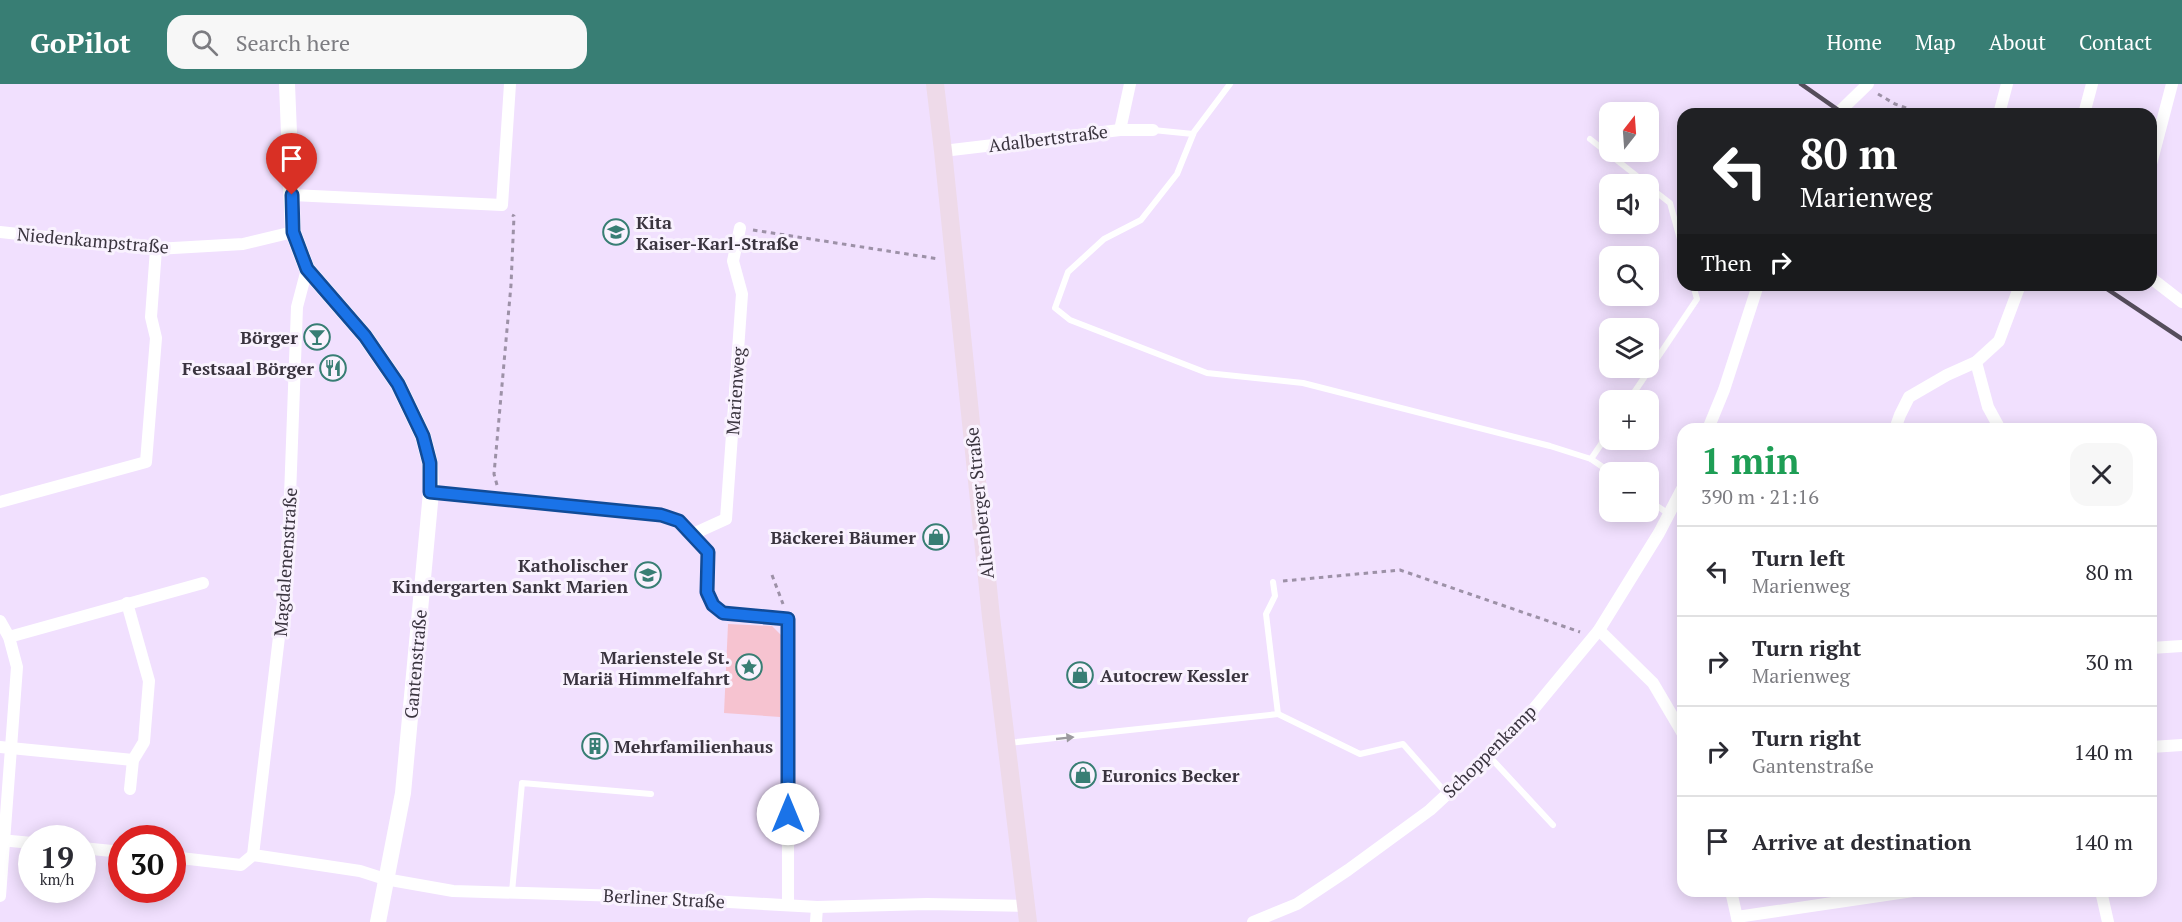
<!DOCTYPE html>
<html lang="en">
<head>
<meta charset="utf-8">
<style>
	body { margin:0; font-family:"PT Serif",serif; background:#f7f7f7; color:#2b2b33; height:100vh; display:flex; flex-direction:column; font-size:22px; white-space:nowrap }
	* { box-sizing:border-box; margin:0 }
	p { font-size:20px; color:#7c7c81 }
	.icon { flex:none; width:33px; height:33px; fill:none; stroke:currentColor; stroke-width:2; stroke-linecap:round; stroke-linejoin:round }
	.map { position:relative; flex:1; overflow:hidden }
	.side { position:absolute; left:1677px; top:339px; width:480px; height:474px; display:flex; flex-direction:column; background:#fff; border-radius:18px; box-shadow:0 3px 15px #0003 }
	.side>* { flex:none }
	.guide { position:absolute; left:1677px; top:24px; width:480px; height:183px; border-radius:18px; box-shadow:0 3px 15px #0003; background:#202124; color:#fff; overflow:hidden }
	.needle { width:39px; rotate:17deg }
	.controls { position:absolute; left:1599px; top:18px; display:grid; gap:12px }
	.controls a { display:grid; place-items:center; width:60px; height:60px; border-radius:12px; background:#fff; box-shadow:0 3px 15px #0003; font-size:30px }
	.speed { position:absolute; left:18px; top:741px; display:flex; gap:12px; font-size:30px; font-weight:700; text-align:center }
	.speed>* { display:grid; place-content:center; width:78px; height:78px; border-radius:50%; background:#fff; box-shadow:0 3px 15px #0003; line-height:1 }
	.speed small { font-size:15px; font-weight:400 }
	.speed .limit { border:9px solid #d22; background:#fff; color:#111 }
	.pin { position:absolute; display:grid; place-items:center; width:51px; height:51px; color:#fff; margin:-62px -26px; border-radius:50% 50% 50% 0; rotate:-45deg; box-shadow:0 0 6px #0007 }
	.pin .icon { rotate:45deg }
	.me { position:absolute; width:66px; margin:-33px; rotate:0deg; stroke-linejoin:round; filter:drop-shadow(0 0 4px #0008) }
	.turn { display:flex; align-items:center; gap:21px; height:126px; padding:0 24px; font-size:27px }
	.turn .icon { width:78px; height:78px; stroke-width:2.5 }
	.turn b { display:block; font-size:42px; line-height:51px }
	.then { display:flex; align-items:center; height:57px; padding:0 24px; background:#0003; gap:12px; font-size:22px }
	.round { display:grid; place-items:center; flex:none; width:63px; height:63px; border-radius:18px; background:#f7f7f7 }
	.headline { display:flex; align-items:center; justify-content:space-between; height:102px; padding:0 24px }
	h1 { font-size:36px; font-weight:700; line-height:45px; color:#1e9e55 }
	ul { padding:0; list-style:none }
	li { display:flex; align-items:center; gap:18px; height:90px; padding:0 24px; border-top:2px solid #e1e1e2 }
	li div { flex:1 }
	li b { display:block; font-size:22px }
	li em { font-style:normal }
	header { display:flex; align-items:center; gap:36px; box-sizing:border-box; height:84px; padding:0 30px; background:#387e74; color:#fff }
	header strong { font-size:28px }
	nav { display:flex; gap:33px; margin-inline-start:auto; font-size:21px }
	.search { width:420px; height:54px; background:#f7f7f7; display:flex; align-items:center; gap:15px; box-sizing:border-box; padding:0 21px; border-radius:18px; color:#7c7c81; font-size:22px }
	.map>svg:first-child { display:block }
	.green { fill:#f6c3d0 }
	.lines { fill:none; stroke-linecap:round; stroke-linejoin:round }
	.path { stroke:#9d91a7; stroke-width:3; stroke-dasharray:4.5 4.5; stroke-linecap:butt }
	.service { stroke:#fff; stroke-width:6 }
	.minor { stroke:#fff; stroke-width:12 }
	.tertiary { stroke:#fff; stroke-width:16 }
	.secondary { stroke:#eedae9; stroke-width:18 }
	.rail { stroke:#554d5b; stroke-width:4.5 }
	.oneway { fill:#9c9a9f }
	.route-casing { stroke:#114b97; stroke-width:15 }
	.route { stroke:#1a73e8; stroke-width:10 }
	.labels { text-anchor:middle; dominant-baseline:central; stroke-width:6; stroke-linejoin:round; paint-order:stroke }
	.street-label { font-size:18px; fill:#3a343f; stroke:#f9f2fe }
	.poi-label { font-size:18px; font-weight:bold; fill:#3a343f; stroke:#f9f2fe; text-anchor:end }
</style>
</head>
<body>
<header>
<strong>GoPilot</strong>
<div class="search"><svg class="icon" aria-label="search" viewBox="0 0 24 24"><circle cx="10" cy="10" r="6"/><path d="M15 15l6 6"/></svg>Search here</div>
<nav><a>Home</a><a>Map</a><a>About</a><a>Contact</a></nav>
</header>
<div class="map">
<svg width="2182" height="838" viewBox="0 0 2182 838">
	<rect width="100%" height="100%" fill="#f1e0fe"/>
	<path class="green" d="M728 540 772 542 782 552 780 633 724 629Z"/>
	<g class="lines">
		<g class="path">
			<path d="M1878 10 1895 20 1923 30"/>
			<path d="M753 146 939 175"/>
			<path d="M497 401 494 390 511 201 514 132 512 131"/>
			<path d="M772 491 783 520"/>
			<path d="M1283 497 1400 486 1580 548"/>
		</g>
		<g class="service">
			<path d="M1230 0 1194 48 1177 90 1141 136 1104 155 1068 188 1055 224 1070 236 1207 289 1303 299 1550 362 1591 375 1610 388"/>
			<path d="M1153 46 1193 50"/>
			<path d="M1590 55 1647 100"/>
			<path d="M1648 102 1670 119 1683 166"/>
			<path d="M1629 316 1697 215 1693 201"/>
			<path d="M1591 375 1610 347"/>
			<path d="M1648 416 1669 430"/>
			<path d="M1278 630 1360 670 1403 660 1447 710"/>
			<path d="M1008 659 1278 630 1266 530 1275 512 1273 498"/>
			<path d="M1489 672 1553 741"/>
			<path d="M512 808 522 699 651 710"/>
		</g>
		<g class="minor">
			<path d="M1837 30 1868 0"/>
			<path d="M1999 30 2007 0"/>
			<path d="M2084 30 2092 0"/>
			<path d="M1120 46 1130 0"/>
			<path d="M943 67 1120 46H1153"/>
			<path d="M2151 80 2172 0"/>
			<path d="M292 111 502 121 510 0"/>
			<path d="M0 148 156 165 243 160 293 148"/>
			<path d="M2151 194 2182 218"/>
			<path d="M1976 278 1988 323 2000 345"/>
			<path d="M1708 345 1724 306 1758 201"/>
			<path d="M1895 345 1900 331 1909 313 1947 291 1976 278 1999 257 2020 201"/>
			<path d="M431 408 661 431 679 437 708 468 707 508 713 521 723 529 788 535V820"/>
			<path d="M0 418 146 378 156 254 151 233 156 165"/>
			<path d="M693 450 726 435 742 210 733 177 740 144"/>
			<path d="M127 519 149 597 144 658 133 676 130 705"/>
			<path d="M0 537 9 553 17 583 0 812"/>
			<path d="M1599 546 1653 599 1683 650"/>
			<path d="M9 553 203 499"/>
			<path d="M2151 564 2182 562"/>
			<path d="M0 663 133 676"/>
			<path d="M2151 663 2182 661"/>
			<path d="M0 756 32 759"/>
			<path d="M82 764 122 768"/>
			<path d="M253 771 284 511 289 439 297 223 307 185"/>
			<path d="M172 773 241 781 253 771 360 787 385 795 453 807 623 812 817 823 927 820 1026 822"/>
			<path d="M1731 807 1738 838"/>
			<path d="M2101 807 2108 838"/>
			<path d="M1737 833 1913 807"/>
			<path d="M816 838 817 823"/>
			<path d="M1253 838 1297 820 1348 786 1430 726 1517 645 1599 546 1659 449 1683 403"/>
		</g>
		<path class="tertiary" d="M287 0 293 148 307 185 365 252 398 300 423 352 430 379 431 408 403 709 378 838"/>
		<path class="secondary" d="M935 0 943 67 991 533 1028 838"/>
		<g class="rail">
			<path d="M1801 0 1844 30"/>
			<path d="M2101 201 2182 255"/>
		</g>
	</g>
	<defs><path id="oneway-solid" d="M-6-.8H1V-3.2L6.5 0L1 3.2V.8H-6Z" transform="scale(1.5)"/></defs>
	<use class="oneway" href="#oneway-solid" transform="translate(1065 654) rotate(-6)"/>
	<g class="lines">
		<g class="route-casing">
			<path id="route" d="M292 111 293 148 307 185 365 252 398 300 423 352 430 379V408L661 431 679 437 708 468 707 508 713 521 723 529 788 535V730"/>
		</g>
		<use href="#route" class="route"/>
	</g>
	<defs>
		<g id="school-ring" transform="scale(1.35)"><circle r="9.5" fill="#f9f2fe" stroke="#387e74" stroke-width="1.5"/><path d="M0-5L7-2L0 1L-7-2ZM-4 1L0 2.5L4 1V4Q0 6-4 4Z" fill="#387e74"/></g>
		<g id="bar-ring" transform="scale(1.35)"><circle r="9.5" fill="#f9f2fe" stroke="#387e74" stroke-width="1.5"/><path d="M-6-5H6L.8 .8V4.5H3.5V6h-7V4.5H-.8V.8Z" fill="#387e74"/></g>
		<g id="restaurant-ring" transform="scale(1.35)"><circle r="9.5" fill="#f9f2fe" stroke="#387e74" stroke-width="1.5"/><path d="M-5-6h1v4h1v-4h1v4h1v-4h1v5L-1.5 .5V6h-2V.5L-5-1ZM5-6V6H3V1.5H1.5Q1.5-4 5-6Z" fill="#387e74"/></g>
		<g id="shop-ring" transform="scale(1.35)"><circle r="9.5" fill="#f9f2fe" stroke="#387e74" stroke-width="1.5"/><path d="M-5-2.5h2.3a2.7 3.5 0 0 1 5.4 0H5L5.5 6h-11ZM-1.5-2.5h3a1.5 2.3 0 0 0-3 0Z" fill="#387e74"/></g>
		<g id="sight-ring" transform="scale(1.35)"><circle r="9.5" fill="#f9f2fe" stroke="#387e74" stroke-width="1.5"/><path d="M0-6L1.8-2.2L6-1.7L2.9 1.2L3.7 5.4L0 3.3L-3.7 5.4L-2.9 1.2L-6-1.7L-1.8-2.2Z" fill="#387e74"/></g>
		<g id="building-ring" transform="scale(1.35)"><circle r="9.5" fill="#f9f2fe" stroke="#387e74" stroke-width="1.5"/><path d="M-4-6H4V6H1V3H-1V6H-4ZM-2.5-4.3h1.7v1.8h-1.7ZM.8-4.3h1.7v1.8H.8ZM-2.5-1h1.7V.8h-1.7ZM.8-1h1.7V.8H.8Z" fill="#387e74"/></g>
	</defs>
	<g fill-rule="evenodd">
		<use href="#school-ring" x="616" y="148"/>
		<use href="#bar-ring" x="317" y="253"/>
		<use href="#restaurant-ring" x="333" y="284"/>
		<use href="#shop-ring" x="936" y="453"/>
		<use href="#school-ring" x="648" y="491"/>
		<use href="#sight-ring" x="749" y="583"/>
		<use href="#shop-ring" x="1080" y="591"/>
		<use href="#building-ring" x="595" y="662"/>
		<use href="#shop-ring" x="1083" y="691"/>
	</g>
	<g class="labels">
		<g class="street-label">
			<text transform="translate(1048 54) rotate(-7)">Adalbertstraße</text>
			<text transform="translate(93 156) rotate(5)">Niedenkampstraße</text>
			<text transform="translate(735 307) rotate(-86)">Marienweg</text>
			<text transform="translate(979 419) rotate(-96)">Altenberger Straße</text>
			<text transform="translate(285 478) rotate(-86)">Magdalenenstraße</text>
			<text transform="translate(415 580) rotate(-85)">Gantenstraße</text>
			<text transform="translate(1489 667) rotate(-45)">Schoppenkamp</text>
			<text transform="translate(664 814) rotate(3)">Berliner Straße</text>
		</g>
		<g class="poi-label">
			<text x="636" y="138" text-anchor="start">Kita<tspan x="636" dy="21">Kaiser-Karl-Straße</tspan></text>
			<text x="298" y="253">Börger</text>
			<text x="314" y="284">Festsaal Börger</text>
			<text x="916" y="453">Bäckerei Bäumer</text>
			<text x="628" y="481">Katholischer<tspan x="628" dy="21">Kindergarten Sankt Marien</tspan></text>
			<text x="730" y="573">Marienstele St.<tspan x="730" dy="21">Mariä Himmelfahrt</tspan></text>
			<text x="1100" y="591" text-anchor="start">Autocrew Kessler</text>
			<text x="614" y="662" text-anchor="start">Mehrfamilienhaus</text>
			<text x="1102" y="691" text-anchor="start">Euronics Becker</text>
		</g>
	</g>
</svg>
<div class="controls">
<a><svg class="needle" viewBox="-14 -14 28 28"><path d="M0-13l5 13h-10z" fill="#e53935"/><path d="M0 13l5-13h-10z" fill="#7c7c81"/></svg></a>
<a><svg class="icon" aria-label="sound" viewBox="0 0 24 24"><path d="M4 9h4l5-4v14l-5-4H4zM17 9q2 3 0 6"/></svg></a>
<a><svg class="icon" aria-label="search" viewBox="0 0 24 24"><circle cx="10" cy="10" r="6"/><path d="M15 15l6 6"/></svg></a>
<a><svg class="icon" aria-label="layers" viewBox="0 0 24 24"><path d="M12 4l9 5-9 5-9-5zM3 14l9 5 9-5"/></svg></a>
<a>+</a>
<a>−</a>
</div>
<div class="speed"><div>19<small>km/h</small></div><div class="limit">30</div></div>
<div class="pin" style="left:292px;top:111px;background:#d93025"><svg class="icon" aria-label="arrive" viewBox="0 0 24 24"><path d="M6 21V4h12l-3 4 3 4H6"/></svg></div>
<svg class="me" style="left:788px;top:730px" viewBox="-20 -20 40 40"><circle r="19" fill="#fff"/><path d="M0-13L10 11 0 6-10 11z" fill="#1a73e8"/></svg>
<div class="guide">
<div class="turn"><svg class="icon" aria-label="left" viewBox="0 0 24 24"><path d="M17 20v-9H6M10 6l-5 5 5 5"/></svg><div><b>80 m</b>Marienweg</div></div>
<div class="then">Then<svg class="icon" aria-label="right" viewBox="0 0 24 24"><path d="M7 20v-9h11M14 6l5 5-5 5"/></svg></div>
</div>
<section class="side">
<div class="headline"><div><h1>1 min</h1><p>390 m · 21:16</p></div><a class="round"><svg class="icon" aria-label="close" viewBox="0 0 24 24"><path d="M6 6l12 12M18 6L6 18"/></svg></a></div>
<ul>
<li><svg class="icon" aria-label="left" viewBox="0 0 24 24"><path d="M17 20v-9H6M10 6l-5 5 5 5"/></svg><div><b>Turn left</b><p>Marienweg</p></div><em>80 m</em></li>
<li><svg class="icon" aria-label="right" viewBox="0 0 24 24"><path d="M7 20v-9h11M14 6l5 5-5 5"/></svg><div><b>Turn right</b><p>Marienweg</p></div><em>30 m</em></li>
<li><svg class="icon" aria-label="right" viewBox="0 0 24 24"><path d="M7 20v-9h11M14 6l5 5-5 5"/></svg><div><b>Turn right</b><p>Gantenstraße</p></div><em>140 m</em></li>
<li><svg class="icon" aria-label="arrive" viewBox="0 0 24 24"><path d="M6 21V4h12l-3 4 3 4H6"/></svg><div><b>Arrive at destination</b></div><em>140 m</em></li>
</ul>
</section>
</div>
</body>
</html>
